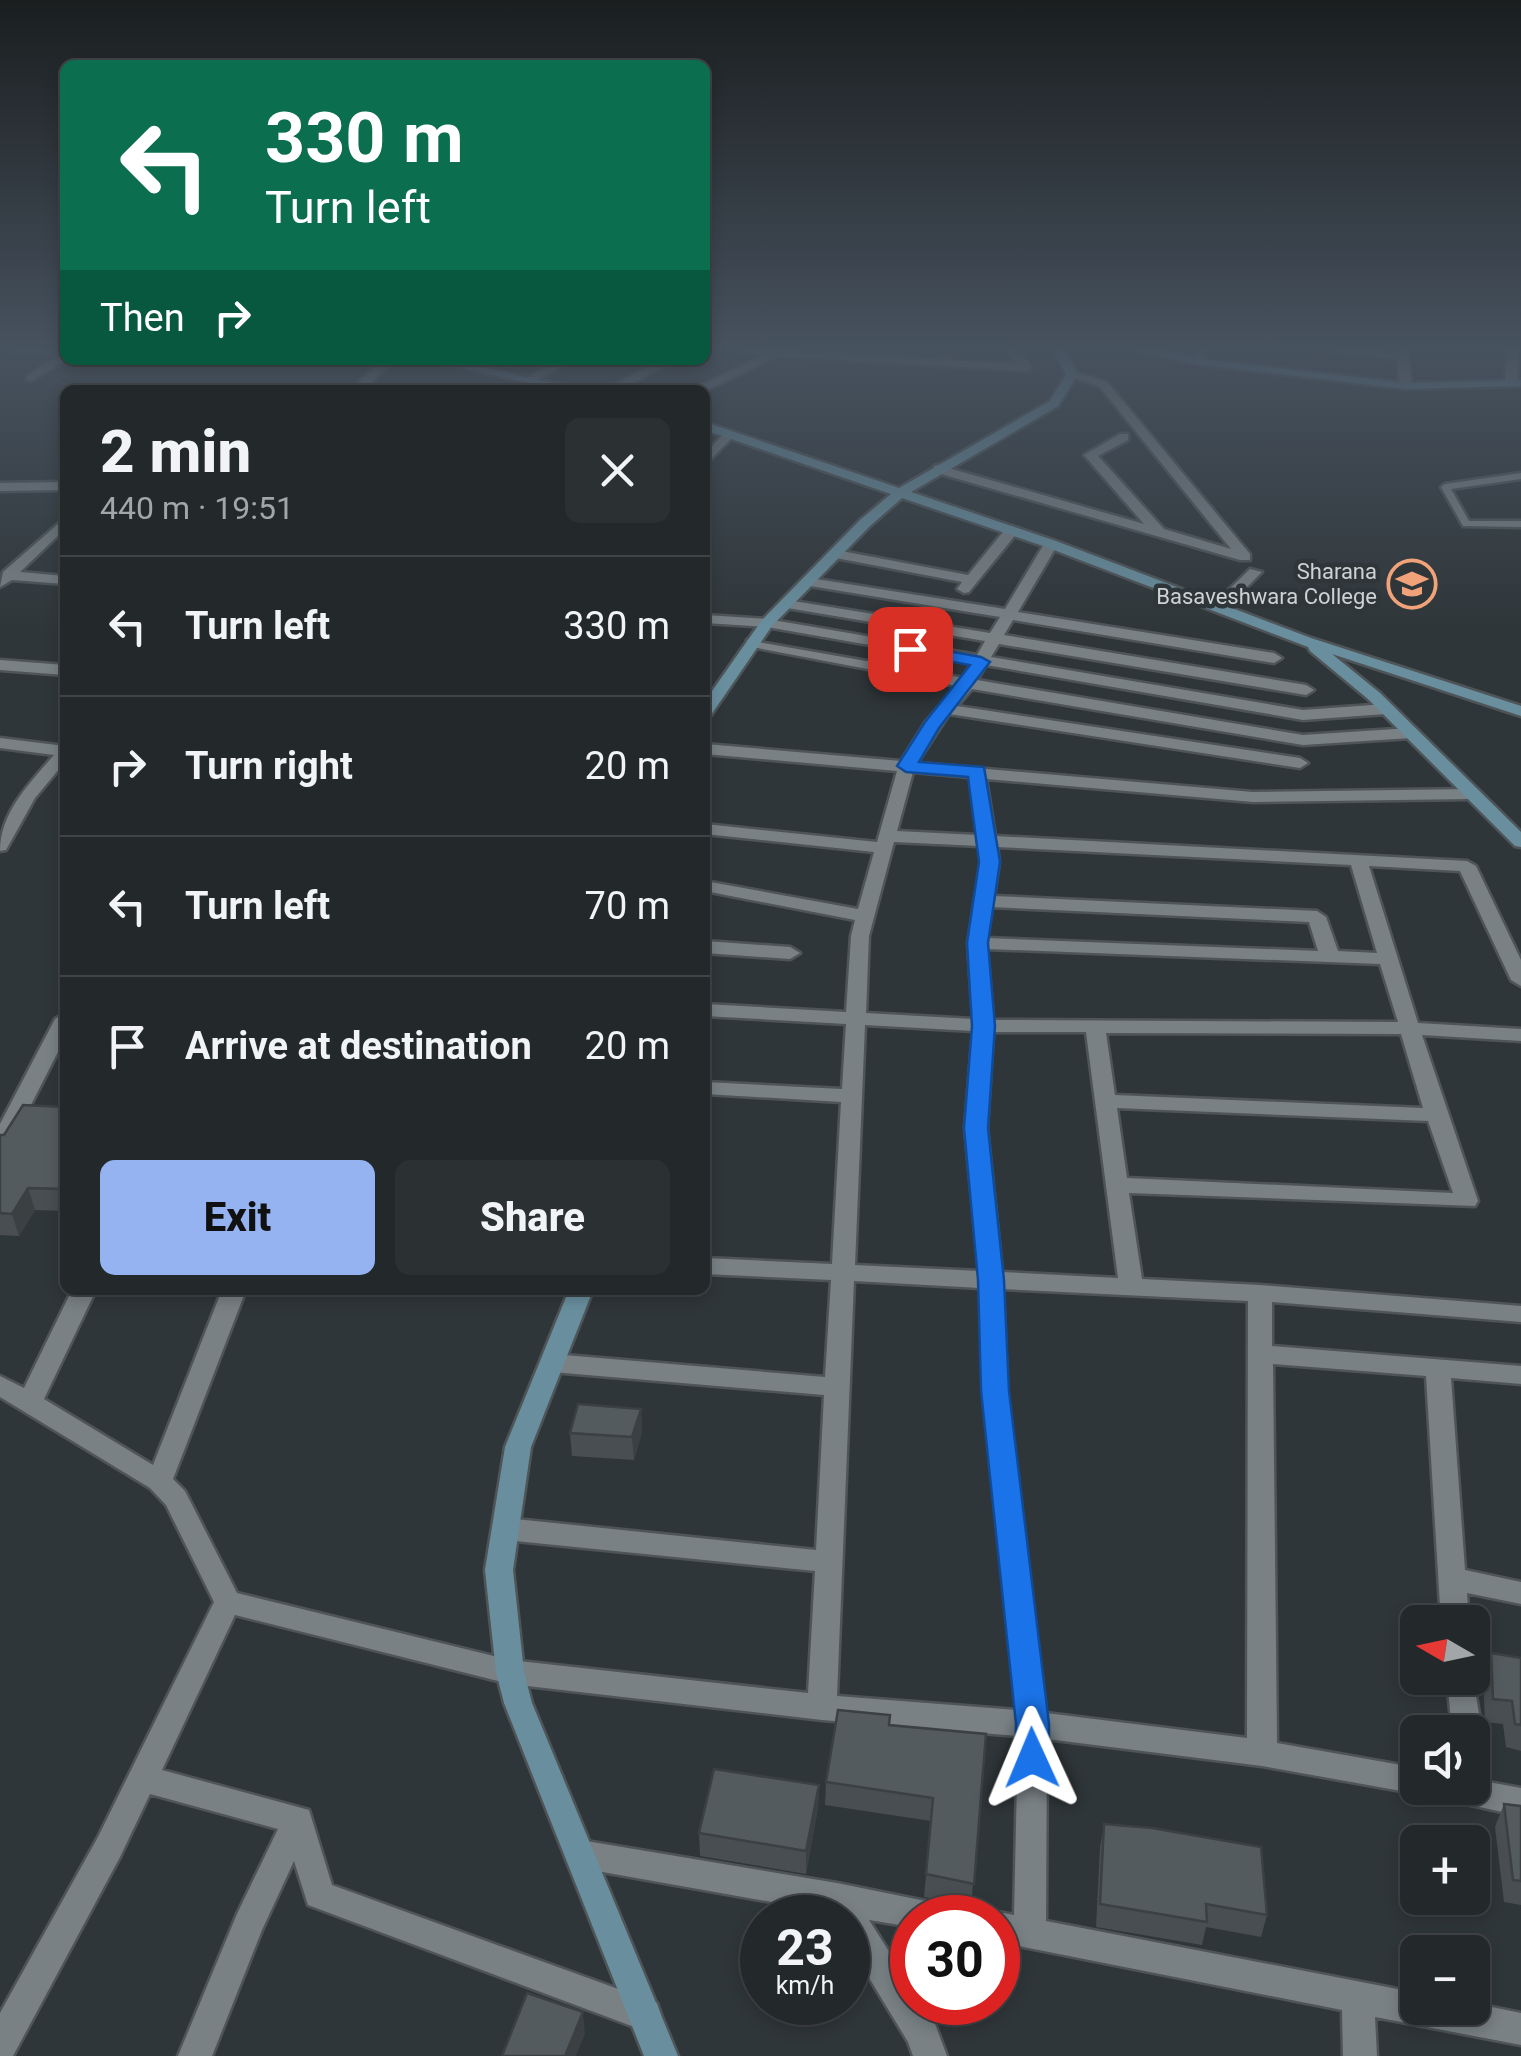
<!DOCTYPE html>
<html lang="en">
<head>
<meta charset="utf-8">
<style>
	body { margin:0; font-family:Roboto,sans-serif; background:#2b3033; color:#f1f3f6; height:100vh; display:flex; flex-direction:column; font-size:38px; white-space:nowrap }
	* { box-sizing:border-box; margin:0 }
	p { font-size:32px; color:#a3a6a9 }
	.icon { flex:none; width:55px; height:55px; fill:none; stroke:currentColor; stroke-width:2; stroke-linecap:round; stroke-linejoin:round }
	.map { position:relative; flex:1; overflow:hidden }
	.sheet { position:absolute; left:60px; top:385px; width:650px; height:910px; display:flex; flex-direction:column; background:#23282b; border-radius:15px; box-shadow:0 5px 15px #0003,0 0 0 2px #404447 }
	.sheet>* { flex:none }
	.hud { position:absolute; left:60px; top:60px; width:650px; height:305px; border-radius:15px; box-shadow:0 5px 15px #0003,0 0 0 2px #404447; background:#0b6e4f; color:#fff; overflow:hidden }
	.needle { width:65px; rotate:279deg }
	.tools { position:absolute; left:1400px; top:1605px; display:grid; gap:20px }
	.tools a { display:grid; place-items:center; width:90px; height:90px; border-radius:15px; background:#23282b; box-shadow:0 5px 15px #0003,0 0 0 2px #404447; font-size:50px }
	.speed { position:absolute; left:740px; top:1895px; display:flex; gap:20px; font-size:50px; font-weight:700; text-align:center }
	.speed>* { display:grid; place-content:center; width:130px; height:130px; border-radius:50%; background:#23282b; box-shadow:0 5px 15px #0003,0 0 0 2px #404447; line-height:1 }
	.speed small { font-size:25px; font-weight:400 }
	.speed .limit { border:15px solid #d22; background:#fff; color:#111 }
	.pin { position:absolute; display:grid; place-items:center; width:85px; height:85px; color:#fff; margin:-42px; border-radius:20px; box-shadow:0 5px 15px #0006 }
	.me { position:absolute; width:110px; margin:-55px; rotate:359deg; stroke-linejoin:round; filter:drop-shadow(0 0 8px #0008) }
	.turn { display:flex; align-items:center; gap:35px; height:210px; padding:0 40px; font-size:45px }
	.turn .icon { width:130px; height:130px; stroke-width:2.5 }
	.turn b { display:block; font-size:70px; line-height:85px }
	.then { display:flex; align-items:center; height:95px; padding:0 40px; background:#0003; gap:20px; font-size:38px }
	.round { display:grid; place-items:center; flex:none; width:105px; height:105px; border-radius:15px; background:#2b3033 }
	.overview { display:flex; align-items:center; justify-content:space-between; height:170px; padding:0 40px }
	h1 { font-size:60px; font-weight:800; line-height:75px }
	.action { display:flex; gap:20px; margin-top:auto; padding:20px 40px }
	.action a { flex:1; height:115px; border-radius:15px; background:#95b2f1; color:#111; font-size:40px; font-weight:800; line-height:115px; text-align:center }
	.action a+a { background:#2b3033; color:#f1f3f6 }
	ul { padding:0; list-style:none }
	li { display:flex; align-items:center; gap:30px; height:140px; padding:0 40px; border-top:2px solid #404447 }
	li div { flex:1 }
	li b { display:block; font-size:38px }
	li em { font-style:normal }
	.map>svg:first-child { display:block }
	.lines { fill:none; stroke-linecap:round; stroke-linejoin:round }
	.lane-casing { stroke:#4e5457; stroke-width:5 }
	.street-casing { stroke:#4e5457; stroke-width:5 }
	.secondary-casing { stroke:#4e5457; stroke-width:5 }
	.lane { fill:#798185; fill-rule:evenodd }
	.street { fill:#798185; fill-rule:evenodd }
	.secondary { fill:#698f9e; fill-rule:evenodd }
	.wall { fill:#484e51 }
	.shaded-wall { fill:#3b4042 }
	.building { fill:#545b5e; stroke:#3b4042; stroke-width:2.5 }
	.route { fill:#1a73e8; stroke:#114b97; stroke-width:2.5 }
	.labels { text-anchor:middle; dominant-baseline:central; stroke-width:9; stroke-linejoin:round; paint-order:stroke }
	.far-poi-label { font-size:22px; fill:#ced2d4; stroke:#2f3639; text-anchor:end }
</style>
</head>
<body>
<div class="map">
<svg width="1521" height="2056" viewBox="0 0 1521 2056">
	<rect width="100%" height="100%" fill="#2f3639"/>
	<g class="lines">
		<g class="lane-casing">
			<path id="lane" d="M1521 473V479L1451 489 1469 521H1521V527L1463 526 1441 487 1445 484Z"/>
		</g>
		<g class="street-casing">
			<g id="street">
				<path d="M0 345 65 349 66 360 31 381 27 380V376L59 355 0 350Z"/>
				<path d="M705 345 1017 364 1004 345H1015L1032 368 1026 371 778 356 705 391 691 390 763 355Z"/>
				<path d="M1195 345H1207L1205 364 1195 362Z"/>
				<path d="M1278 345H1323L1396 352V345H1407L1412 386 1406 389 1400 386 1397 359Z"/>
				<path d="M1507 345H1519L1517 383 1511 386 1505 383Z"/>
				<path d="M382 360H395L364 390H351Z"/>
				<path d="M559 360H574L537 380 527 378Z"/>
				<path d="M661 360H676L620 390H605Z"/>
				<path d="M1072 371 1107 382 1250 554V560H1240L934 472V466L938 465 1144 524 1084 455 1120 434H1128V440L1098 456 1164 529 1231 549 1099 386 1068 376V372Z"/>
				<path d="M726 431 736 434 705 465V454Z"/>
				<path d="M65 482V490L0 491V483Z"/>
				<path d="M65 518V529L20 572 65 576V584L12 580 0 587 3 572Z"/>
				<path d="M1012 526 1019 530 1017 533 969 592 964 593 957 589 962 582 836 558 829 554 836 550 968 575 1007 527Z"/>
				<path d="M1051 540 1058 544 1018 612 1274 653 1282 658 1274 663 1013 620 1004 635 1306 685 1314 690 1306 695 999 644 991 657 1303 710 1386 704 1394 709 1386 714 1303 720 986 665 977 680 1303 735 1411 728 1419 733 1411 738 1303 745 972 689 957 706 1300 758 1308 763 1300 768 949 714 917 763 1253 792 1471 789 1479 794 1471 799 1253 802 986 779 995 836 1467 861 1476 866 1521 960V986L1511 980 1460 871 1369 866 1418 1023 1521 1029V1041L1422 1035 1478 1201 1475 1206 1129 1193 1142 1279 1260 1285 1521 1306V1322L1272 1302V1346L1521 1366V1384L1451 1378 1465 1570 1521 1582V1604L1467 1593 1469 1622H1441L1426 1376 1273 1364 1277 1743 1418 1768V1788H1430L1418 1794 1262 1766 1047 1739 1046 1921 1418 1993V2008H1472V2003L1521 2013V2045L1375 2017 1377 2056H1343L1342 2010 998 1942V1918L987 1916 998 1912 1014 1915 1018 1736 822 1720 510 1684 235 1615 162 1770 309 1810 332 1885 657 2003 661 2015 657 2027 645 2031 308 1905 294 1861 262 1930 212 2056H178L237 1914 278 1829 150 1794 120 1857 13 2056H0V2013L98 1837 214 1602 166 1505 150 1488 0 1397V1376L24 1388 72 1290H96L44 1399 153 1465 222 1290H246L173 1479 185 1491 237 1593 510 1660 808 1693 815 1571 506 1540 497 1536 493 1529 497 1522 506 1518 816 1550 824 1395 552 1372 543 1369 540 1363 543 1357 552 1354 825 1377 831 1280 705 1274V1258L832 1264 841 1102 705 1094V1082L842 1089 846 1024 705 1016V1004L846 1012 851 936 855 920 705 891V881L858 909 874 852 705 834V824L877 842 897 771 705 754V744L901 761 925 723 957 686 752 647 747 646V640L963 678 972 663 767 627 705 623V615L767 619 977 655 985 641 787 608 780 604 787 600 990 633 1000 617 810 586 803 582 810 578 1005 609 1044 544ZM913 772 970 777 977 835 897 831ZM894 842 979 846 981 862 968 943 973 1019 866 1013 869 936ZM997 847 1351 865 1377 953 1338 951 1326 917 1317 911 994 896 999 862ZM992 907 1309 922 1318 951 987 938ZM987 949 1380 964 1398 1022 993 1020ZM865 1025 973 1031 965 1128 979 1271 855 1265ZM993 1032H1086L1118 1278 1002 1272 987 1128ZM1106 1033 1401 1034 1423 1108 1115 1095ZM1117 1108 1428 1121 1453 1193 1127 1178ZM854 1281 980 1288 983 1391 1017 1710 837 1696ZM1003 1289 1248 1301 1247 1738 1046 1713 1007 1391Z"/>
				<path d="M1250 569 1262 572 1225 609H1215V603Z"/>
				<path d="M0 660 65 665V675L0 670Z"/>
				<path d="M0 738 65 746V762L35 798 6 850 0 851C0 812 30 783 54 755L0 748Z"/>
				<path d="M705 941 790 947 800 953 790 959 705 953Z"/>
				<path d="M65 1013V1038L11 1144 0 1151V1124L55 1019Z"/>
				<path d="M1472 1672 1482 1732 1477 1741 1472 1743V1732H1452L1447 1678H1472Z"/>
				<path d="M1472 1779 1521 1788V1816L1452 1801 1441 1798 1437 1788H1472Z"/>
				<path d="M580 1840 837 1883 955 1907 960 1918H912V1927L869 1920 912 1988V2002H922L934 2021 947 2056H913L908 2042 848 1943V1918H832L828 1912 580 1868 569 1864 565 1854 569 1844Z"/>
			</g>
		</g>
		<g class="secondary-casing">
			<g id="secondary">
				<path d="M1050 345H1061L1078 374 1058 406 911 492 1056 541 1311 638 1521 706V716L1332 654 1380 693 1521 832V847L1515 846 1368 699 1310 651 1308 647 1046 547 902 498 870 526 772 626 711 715 705 717V701L762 620 860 520 891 494 705 430V422L899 488 1050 401 1066 374Z"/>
				<path d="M1112 345H1136L1201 359 1406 383 1521 380V386L1406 389 1201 365Z"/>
				<path d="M425 360H448L585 390H562Z"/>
				<path d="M569 1290H593L531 1447 513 1570 524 1672 532 1703 678 2056H644L504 1703 496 1672 485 1570 505 1447Z"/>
			</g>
		</g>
		<use href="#lane" class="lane"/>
		<use href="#street" class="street"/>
		<use href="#secondary" class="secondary"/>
	</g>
	<g class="wall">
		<path d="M65 1107V1211L35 1210 19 1236 0 1235V1135H4Z"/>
		<path d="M641 1409 642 1432 634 1460 572 1456 570 1433Z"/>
		<path d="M1491 1653 1521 1658V1751L1506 1747 1503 1724 1485 1722 1483 1676Z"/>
		<path d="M889 1725 986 1734 971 1907 924 1897 931 1821 825 1805 826 1782Z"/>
		<path d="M819 1785 818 1808 806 1874 700 1856 699 1833Z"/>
		<path d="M1504 1804 1521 1806V1905L1504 1902 1495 1827Z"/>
		<path d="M1104 1824 1267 1915 1261 1937 1206 1927 1202 1945 1096 1927 1100 1847Z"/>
	</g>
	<g class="shaded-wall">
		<path d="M28 1188 35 1210 19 1236 12 1214Z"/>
		<path d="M641 1409 642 1432 634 1460 632 1437Z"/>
		<path d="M819 1785 818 1808 806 1874V1851Z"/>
		<path d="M583 2012 585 2034 576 2056H565Z"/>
	</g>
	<g class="building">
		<path d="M23 1105 65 1107V1189L28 1188 12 1214 0 1213V1135H4Z"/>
		<path d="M578 1404 641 1409 632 1437 570 1433Z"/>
		<path d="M1491 1653 1521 1658V1725L1515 1724 1512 1701 1493 1699Z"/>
		<path d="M838 1710 890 1715 889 1725 986 1734 974 1884 926 1874 933 1798 826 1782Z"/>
		<path d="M714 1769 819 1785 806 1851 699 1833Z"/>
		<path d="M1504 1804 1521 1806V1881L1513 1880Z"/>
		<path d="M1104 1824 1152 1828 1261 1847 1267 1915 1206 1904 1207 1922 1100 1904Z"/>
		<path d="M527 1993 583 2012 565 2056H502Z"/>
	</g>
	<linearGradient id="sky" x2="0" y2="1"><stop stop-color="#1a1e1f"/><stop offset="0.55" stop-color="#47525f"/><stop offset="1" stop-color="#47525f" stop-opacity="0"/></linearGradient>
	<rect width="1521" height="633" fill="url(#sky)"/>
	<path class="route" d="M910 644 981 657 990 662 939 728 919 762 984 767 1000 862 988 943 995 1026 988 1128 1004 1280 1009 1391 1049 1724V1758L1044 1769 1032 1773 1020 1769 1015 1758 1016 1724 981 1391 978 1280 964 1128 972 1026 967 943 979 862 968 777 906 772 897 766 925 722 970 665 903 653 901 649Z"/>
	<defs>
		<g id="university-ring" transform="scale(2.5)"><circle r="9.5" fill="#2f3639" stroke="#f0a279" stroke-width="1.5"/><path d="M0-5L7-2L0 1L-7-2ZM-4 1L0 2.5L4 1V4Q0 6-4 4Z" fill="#f0a279"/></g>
	</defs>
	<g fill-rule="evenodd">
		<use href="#university-ring" x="1412" y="584"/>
	</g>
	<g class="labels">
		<g class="far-poi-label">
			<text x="1377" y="571">Sharana<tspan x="1377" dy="25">Basaveshwara College</tspan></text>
		</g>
	</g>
</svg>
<div class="tools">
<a><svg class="needle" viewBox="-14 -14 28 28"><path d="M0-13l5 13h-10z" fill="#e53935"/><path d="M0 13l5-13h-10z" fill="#a3a6a9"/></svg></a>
<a><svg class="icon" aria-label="sound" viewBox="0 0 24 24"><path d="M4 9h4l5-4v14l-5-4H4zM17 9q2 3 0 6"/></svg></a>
<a>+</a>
<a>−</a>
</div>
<div class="speed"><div>23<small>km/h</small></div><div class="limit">30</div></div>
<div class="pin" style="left:910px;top:649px;background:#d93025"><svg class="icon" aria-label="arrive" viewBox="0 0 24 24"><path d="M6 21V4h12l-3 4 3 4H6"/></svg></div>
<svg class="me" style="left:1032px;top:1758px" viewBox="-20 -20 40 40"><path d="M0-17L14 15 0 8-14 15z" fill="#1a73e8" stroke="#fff" stroke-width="4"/></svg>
<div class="hud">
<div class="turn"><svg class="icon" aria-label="left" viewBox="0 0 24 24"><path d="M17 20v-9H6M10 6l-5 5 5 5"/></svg><div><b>330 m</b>Turn left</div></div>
<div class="then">Then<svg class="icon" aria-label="right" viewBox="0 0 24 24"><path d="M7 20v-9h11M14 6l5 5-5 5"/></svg></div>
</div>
<section class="sheet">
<div class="overview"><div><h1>2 min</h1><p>440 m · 19:51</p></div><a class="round"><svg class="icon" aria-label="close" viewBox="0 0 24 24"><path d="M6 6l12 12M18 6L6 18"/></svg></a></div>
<ul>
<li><svg class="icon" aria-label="left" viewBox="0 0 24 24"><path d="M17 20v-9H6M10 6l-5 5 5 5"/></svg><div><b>Turn left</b></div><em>330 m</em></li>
<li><svg class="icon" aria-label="right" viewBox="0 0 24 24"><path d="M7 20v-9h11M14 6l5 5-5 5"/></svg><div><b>Turn right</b></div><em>20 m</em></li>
<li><svg class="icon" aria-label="left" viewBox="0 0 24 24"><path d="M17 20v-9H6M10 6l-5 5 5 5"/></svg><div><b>Turn left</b></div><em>70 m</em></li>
<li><svg class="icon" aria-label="arrive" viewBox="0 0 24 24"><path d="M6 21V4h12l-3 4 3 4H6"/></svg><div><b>Arrive at destination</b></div><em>20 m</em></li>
</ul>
<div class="action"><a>Exit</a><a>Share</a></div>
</section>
</div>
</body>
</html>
